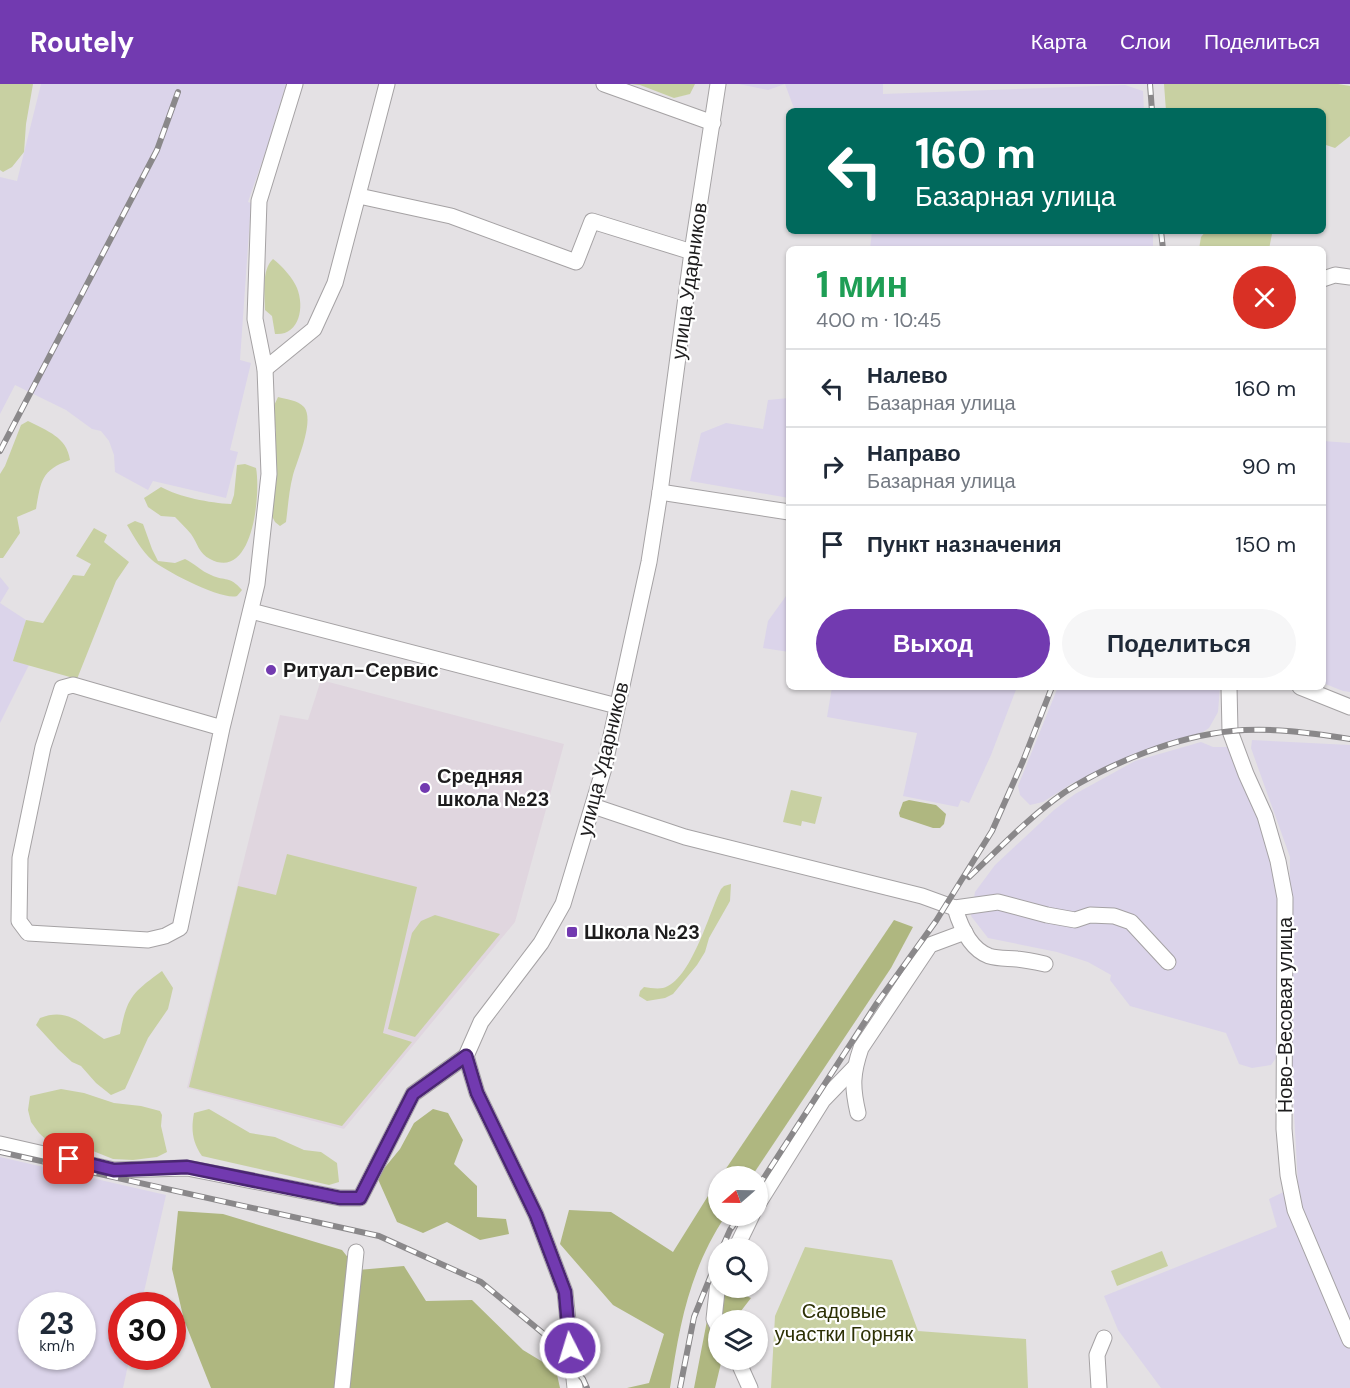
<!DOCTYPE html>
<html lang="ru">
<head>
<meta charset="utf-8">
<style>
	body { margin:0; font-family:"DM Sans",sans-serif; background:#f6f6f7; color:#1f2937; height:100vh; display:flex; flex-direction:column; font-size:22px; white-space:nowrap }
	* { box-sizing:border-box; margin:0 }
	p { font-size:20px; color:#747a83 }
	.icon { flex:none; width:33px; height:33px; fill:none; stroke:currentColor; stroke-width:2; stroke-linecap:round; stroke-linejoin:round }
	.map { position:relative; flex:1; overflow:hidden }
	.drawer { position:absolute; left:786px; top:162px; width:540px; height:444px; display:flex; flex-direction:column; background:#fff; border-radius:9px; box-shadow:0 2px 4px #0004 }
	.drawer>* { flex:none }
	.hud { position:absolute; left:786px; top:24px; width:540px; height:126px; border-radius:9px; box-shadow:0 2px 4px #0004; background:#00695c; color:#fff; overflow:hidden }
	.needle { width:39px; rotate:250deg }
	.controls { position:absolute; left:708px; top:1082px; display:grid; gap:12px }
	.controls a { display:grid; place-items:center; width:60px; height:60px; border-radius:50%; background:#fff; box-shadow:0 2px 4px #0004; font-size:30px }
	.speed { position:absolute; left:18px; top:1208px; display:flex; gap:12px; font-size:30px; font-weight:700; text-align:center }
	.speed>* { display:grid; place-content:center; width:78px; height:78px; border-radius:50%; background:#fff; box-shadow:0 2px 4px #0004; line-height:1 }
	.speed small { font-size:15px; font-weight:400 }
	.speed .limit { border:9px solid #d22; background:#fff; color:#111 }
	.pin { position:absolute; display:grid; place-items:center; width:51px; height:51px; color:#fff; margin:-26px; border-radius:12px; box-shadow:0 3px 9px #0006 }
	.me { position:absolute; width:66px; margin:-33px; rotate:355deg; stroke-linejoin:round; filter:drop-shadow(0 0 4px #0008) }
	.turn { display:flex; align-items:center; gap:21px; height:126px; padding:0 30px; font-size:27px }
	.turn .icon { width:78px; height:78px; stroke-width:2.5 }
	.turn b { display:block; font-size:42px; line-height:51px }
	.round { display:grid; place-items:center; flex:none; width:63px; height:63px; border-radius:32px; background:#f6f6f7 }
	.head { display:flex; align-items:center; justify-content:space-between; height:102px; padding:0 30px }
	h1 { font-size:36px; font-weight:800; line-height:45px; color:#1e9e55 }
	.action { display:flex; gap:12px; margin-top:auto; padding:12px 30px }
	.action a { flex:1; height:69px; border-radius:36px; background:#723ab0; color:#fff; font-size:24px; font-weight:800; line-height:69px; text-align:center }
	.action a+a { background:#f6f6f7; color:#1f2937 }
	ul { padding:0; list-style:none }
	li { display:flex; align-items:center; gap:18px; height:78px; padding:0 30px; border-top:2px solid #e0e1e3 }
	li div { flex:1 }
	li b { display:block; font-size:22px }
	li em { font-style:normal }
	header { display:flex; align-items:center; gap:36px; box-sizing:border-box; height:84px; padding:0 30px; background:#723ab0; color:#fff }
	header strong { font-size:28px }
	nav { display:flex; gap:33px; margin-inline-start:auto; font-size:21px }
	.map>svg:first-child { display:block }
	.industrial { fill:#dbd4ea; fill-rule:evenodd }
	.built { fill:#e0d6df }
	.green { fill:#c8d0a2 }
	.forest { fill:#afb780 }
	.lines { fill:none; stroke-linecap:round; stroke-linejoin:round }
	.street-casing { stroke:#a5a2a4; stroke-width:17 }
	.street { stroke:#fff; stroke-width:15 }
	.rail-casing { stroke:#8a888a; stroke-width:6 }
	.rail { stroke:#fff; stroke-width:4; stroke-dasharray:11; stroke-linecap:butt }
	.route-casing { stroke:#4a2672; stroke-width:15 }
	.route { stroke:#723ab0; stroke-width:10 }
	.poi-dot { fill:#723ab0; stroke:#fff; stroke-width:2 }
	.labels { text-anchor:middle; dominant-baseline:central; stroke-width:4.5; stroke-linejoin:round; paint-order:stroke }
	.street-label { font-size:20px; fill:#1e1d1e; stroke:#fff }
	.poi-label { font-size:20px; font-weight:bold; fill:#1e1d1e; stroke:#fff; text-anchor:start }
	.park-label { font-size:20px; fill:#2d3105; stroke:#fff }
</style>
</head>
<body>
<header>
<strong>Routely</strong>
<nav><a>Карта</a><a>Слои</a><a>Поделиться</a></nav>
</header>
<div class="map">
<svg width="1350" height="1304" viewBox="0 0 1350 1304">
	<rect width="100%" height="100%" fill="#e4e1e4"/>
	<g class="industrial">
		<path d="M41 0H286L267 63 248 118 251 119 240 276 251 279 230 366 238 368 226 414 153 397 148 406 115 388 114 371 109 357 101 347 92 345 66 326 15 301 0 330V93L17 97Z"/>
		<path d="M739 0H883V10L1125 1 1143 7 1144 27H795L785 0 768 6Z"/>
		<path d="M872 147H1153V165H870Z"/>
		<path d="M789 314V414L690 397 701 349 726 339 763 345 768 316Z"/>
		<path d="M1323 357 1350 359V608L1343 607 1323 599Z"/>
		<path d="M0 493 9 504 0 519 26 536 14 577 29 581 0 639Z"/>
		<path d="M789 508V568L763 564 768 537Z"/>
		<path d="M832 603H1017L991 671 969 719 961 716 958 723 903 712 917 649 827 633Z"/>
		<path d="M1058 603H1220L1218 628 1209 644 1203 648 1133 670 1071 700 1043 718 1030 721 1020 711 1018 702Z"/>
		<path d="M1252 656 1350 661V1304H1161L1118 1246 1104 1212 1277 1143 1269 1115 1298 1101 1291 975 1289 874 1290 773 1251 664Z"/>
		<path d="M1201 658 1213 663H1230L1258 728 1276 793 1279 818 1277 966 1276 974 1271 981 1252 984 1239 980 1226 949 1130 922 1110 896 1111 891 1088 878 1057 868 988 854 971 832 975 808 995 781 1054 726 1075 710 1135 677Z"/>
		<path d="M0 1073 166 1111 141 1221H122V1272H130L123 1304H0ZM32 1221H82V1272H32Z"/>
	</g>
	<path class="built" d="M321 596 564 660 515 838 344 1045 187 1004 280 631 308 636Z"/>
	<g class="green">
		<path d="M0 0H33L26 40 24 68 12 83 3 88 0 86Z"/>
		<path d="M631 0H695L690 10 674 14 640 1Z"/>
		<path d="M1164 0H1338L1350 2V52L1335 64 1323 60V27H1166Z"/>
		<path d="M1206 147H1253L1272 150 1269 165H1199L1201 153Z"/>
		<path d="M273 175C282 182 293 194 297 204 305 224 299 252 275 250L272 232 265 226C265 211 261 186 273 175Z"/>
		<path d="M278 313C285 315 298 316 304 323 315 336 297 377 293 391 289 406 288 423 286 438L280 442 275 438 270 428 276 346 271 328Z"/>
		<path d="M28 337C47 347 67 353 70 376 41 386 41 397 36 425L17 433 20 449 3 474H0V390L5 382 21 341Z"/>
		<path d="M245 380 256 384C261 410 253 498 210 475 199 470 197 458 191 450 186 444 180 438 175 433L161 432 148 423 144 414 161 403C179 413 210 419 231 420L234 411 237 381Z"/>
		<path d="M135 437 143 440 152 465 158 477 175 479 185 475C194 479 201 487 211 491 226 498 229 491 242 506L237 512C223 517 163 486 152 476 142 467 134 453 127 441Z"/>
		<path d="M94 444 107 451 104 458 129 478 116 497 77 595 13 577 26 536 43 539 73 491 84 492 91 480 76 472Z"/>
		<path d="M791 706 822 713 815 740 802 737 801 742 783 738Z"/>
		<path d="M287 770 417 803 383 949 412 958 342 1042 189 1003 238 802 276 811Z"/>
		<path d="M731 800 730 817 709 854 705 868 697 881 673 910 665 914 647 917 639 912 640 907 644 903C650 904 657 905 663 904 691 897 709 829 721 805L724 802Z"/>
		<path d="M435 831 500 850 415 953 388 945 412 849 421 837Z"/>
		<path d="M162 887 173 904 168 925 148 954 125 1005 111 1011 96 999 81 982 72 978 58 965 36 941 40 934C68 923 81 940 104 955L120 950C127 913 132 909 162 887Z"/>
		<path d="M61 1005 84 1009 114 1019 141 1022 160 1027 162 1031 161 1042 167 1068 157 1073 133 1076 113 1075 93 1067 55 1064 39 1049 31 1038 28 1026 30 1012Z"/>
		<path d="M209 1025 250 1049 275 1053 304 1066 321 1068 337 1079 339 1098 329 1101 202 1072C192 1058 191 1045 194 1029Z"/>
		<path d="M805 1163 892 1176 918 1247 1026 1255 1028 1304H771L775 1232Z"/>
		<path d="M1162 1167 1168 1182 1117 1202 1111 1187Z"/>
	</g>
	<g class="forest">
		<path d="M909 716 936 721 946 730 944 740 940 744H933L900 733 899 729 903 718Z"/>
		<path d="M894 836 913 843 891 884 752 1092H721Z"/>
		<path d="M433 1025 448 1029 463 1056 454 1080 477 1102V1133L506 1135 509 1150 480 1156 447 1138 423 1149 397 1138 377 1093 400 1065 414 1039Z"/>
		<path d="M718 1096V1131H726C689 1187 680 1239 670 1304H627L649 1299 664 1250 613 1221 560 1160 569 1126 611 1128 673 1168Z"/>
		<path d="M178 1127 223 1130 342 1166 358 1186 404 1182 426 1217 472 1216 523 1266 556 1286 560 1304H211L184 1236 172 1185Z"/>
		<path d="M721 1203H740L739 1209 751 1214 734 1236H718V1275H722L715 1304H694L710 1221Z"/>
	</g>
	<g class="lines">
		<g class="street-casing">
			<g id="street">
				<path d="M604 0 713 39"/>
				<path d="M359 112 451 132 576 178 592 137 692 168"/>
				<path d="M1323 195 1335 191 1350 193"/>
				<path d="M265 285 314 245 335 199 387 0"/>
				<path d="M660 408 789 428"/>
				<path d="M251 527 617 622"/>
				<path d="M1229 603 1230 647 1246 690 1265 732 1278 777 1285 814 1284 1045 1288 1091 1295 1126 1350 1256"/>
				<path d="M1300 603 1350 623"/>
				<path d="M222 644 73 601 62 604 43 663 20 774 19 837 28 849 148 856 165 852 180 844 222 644 257 500 269 390 265 285 255 235 259 117 295 0"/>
				<path d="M593 722 685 753 922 812 955 824 998 818 1047 831 1075 836 1090 831 1114 832 1131 838 1168 878"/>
				<path d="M955 824C960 841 970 865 989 872 998 875 1009 874 1017 875 1027 876 1036 878 1045 880"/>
				<path d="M858 1029C852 1003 852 990 861 964L930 861 965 848"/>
				<path d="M0 1060 114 1086 187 1084 340 1114H360L413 1010 466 972"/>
				<path d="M758 1120 823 1016 854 984"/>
				<path d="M736 1164 752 1131"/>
				<path d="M718 1198 714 1235 718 1243"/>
				<path d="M737 1275 750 1304"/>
				<path d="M342 1304 356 1168"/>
				<path d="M575 1304 565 1208 536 1131 477 1009 466 972 481 938 541 859 563 820 604 684 649 478 660 408 692 168 718 0"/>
				<path d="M1099 1304 1097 1271 1104 1254"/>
			</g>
		</g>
		<use href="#street" class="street"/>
		<g class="rail-casing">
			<g id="rail">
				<path d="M1150 0 1152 27"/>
				<path d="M1161 147 1163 165"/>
				<path d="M0 367 157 66 178 8"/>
				<path d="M969 793C1000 764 1030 732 1065 708 1110 679 1178 652 1232 647 1271 643 1311 649 1350 655"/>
				<path d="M0 1068 379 1152 481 1198 544 1250 583 1295 587 1304"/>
				<path d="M758 1103 877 919 936 837 992 747 1023 677 1052 603"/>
				<path d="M722 1164 730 1146 740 1131"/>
				<path d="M680 1304 694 1233 718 1174"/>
			</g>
		</g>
		<use href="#rail" class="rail"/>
	</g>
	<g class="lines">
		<g class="route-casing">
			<path id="route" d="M69 1075 114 1086 187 1083 340 1114H360L413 1010 466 972 477 1009 536 1131 565 1208 570 1264"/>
		</g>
		<use href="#route" class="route"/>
	</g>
	<g class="poi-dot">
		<circle cx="271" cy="586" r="6"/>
		<circle cx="425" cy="704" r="6"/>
		<rect x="566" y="842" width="12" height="12" rx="3"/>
	</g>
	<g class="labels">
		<g class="street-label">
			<text transform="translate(689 197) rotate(-82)">улица Ударников</text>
			<text transform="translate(603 675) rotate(-76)">улица Ударников</text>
			<text transform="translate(1285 931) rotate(-90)">Ново-Весовая улица</text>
		</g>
		<g class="poi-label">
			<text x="283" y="586">Ритуал-Сервис</text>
			<text x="437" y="692">Средняя<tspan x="437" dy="23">школа №23</tspan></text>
			<text x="584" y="848">Школа №23</text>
		</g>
		<g class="park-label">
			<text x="844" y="1227">Садовые<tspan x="844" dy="23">участки Горняк</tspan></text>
		</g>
	</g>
</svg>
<div class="controls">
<a><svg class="needle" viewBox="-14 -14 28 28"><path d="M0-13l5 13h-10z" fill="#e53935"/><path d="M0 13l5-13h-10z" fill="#747a83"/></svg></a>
<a><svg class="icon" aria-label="search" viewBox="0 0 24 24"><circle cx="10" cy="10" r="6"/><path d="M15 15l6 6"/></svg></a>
<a><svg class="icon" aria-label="layers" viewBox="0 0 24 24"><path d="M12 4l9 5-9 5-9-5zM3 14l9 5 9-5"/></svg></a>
</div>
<div class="speed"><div>23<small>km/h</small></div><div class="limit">30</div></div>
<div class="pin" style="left:69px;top:1075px;background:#d93025"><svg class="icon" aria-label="arrive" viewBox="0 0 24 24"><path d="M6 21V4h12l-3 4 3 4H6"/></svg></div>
<svg class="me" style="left:570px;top:1264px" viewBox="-20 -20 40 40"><circle r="17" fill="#723ab0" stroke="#fff" stroke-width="3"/><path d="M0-11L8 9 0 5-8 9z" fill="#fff"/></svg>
<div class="hud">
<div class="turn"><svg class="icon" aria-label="left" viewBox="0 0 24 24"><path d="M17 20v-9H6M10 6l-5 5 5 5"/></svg><div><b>160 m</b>Базарная улица</div></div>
</div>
<section class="drawer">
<div class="head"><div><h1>1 мин</h1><p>400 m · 10:45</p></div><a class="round" style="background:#d93025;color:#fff"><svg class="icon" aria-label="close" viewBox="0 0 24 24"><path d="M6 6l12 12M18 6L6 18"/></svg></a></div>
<ul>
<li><svg class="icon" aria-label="left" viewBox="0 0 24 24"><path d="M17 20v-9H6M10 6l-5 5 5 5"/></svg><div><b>Налево</b><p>Базарная улица</p></div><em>160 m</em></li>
<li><svg class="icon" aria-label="right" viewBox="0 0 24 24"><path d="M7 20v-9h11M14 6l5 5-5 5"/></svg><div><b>Направо</b><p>Базарная улица</p></div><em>90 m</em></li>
<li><svg class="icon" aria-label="arrive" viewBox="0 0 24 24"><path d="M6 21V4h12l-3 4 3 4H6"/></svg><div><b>Пункт назначения</b></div><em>150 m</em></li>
</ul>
<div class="action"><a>Выход</a><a>Поделиться</a></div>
</section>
</div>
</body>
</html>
